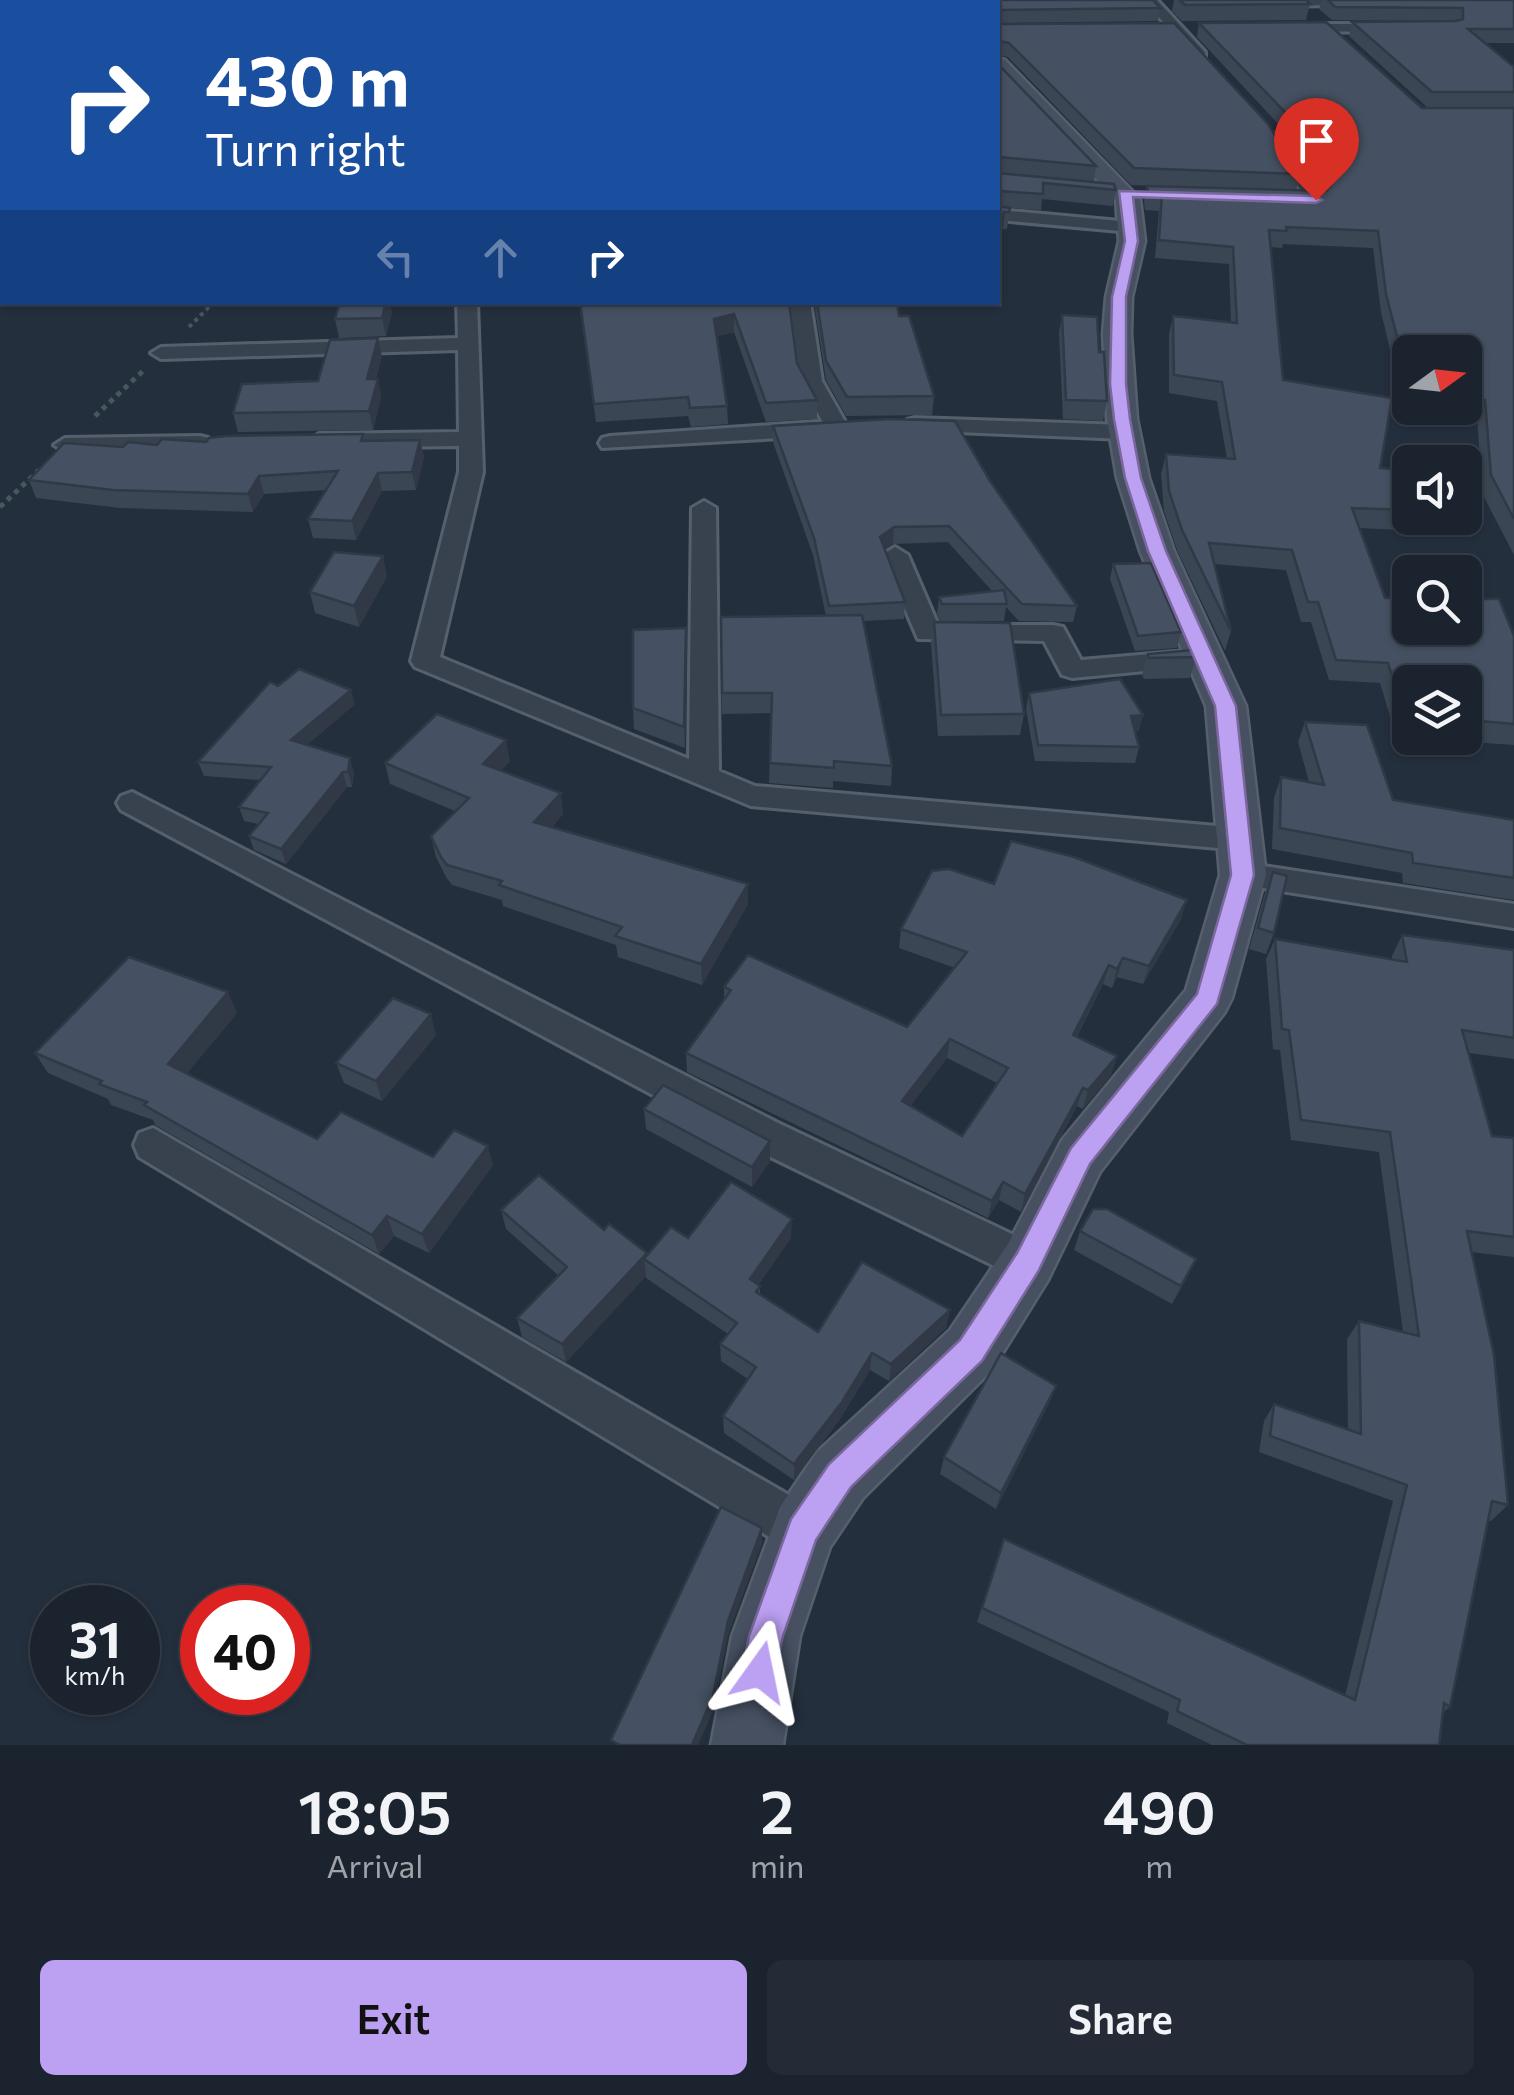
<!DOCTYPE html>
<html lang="en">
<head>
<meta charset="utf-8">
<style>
	body { margin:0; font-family:Commissioner,sans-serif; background:#242b36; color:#f1f3f6; height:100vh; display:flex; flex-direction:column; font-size:38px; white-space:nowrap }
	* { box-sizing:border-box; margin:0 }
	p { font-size:32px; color:#a0a4aa }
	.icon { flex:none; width:55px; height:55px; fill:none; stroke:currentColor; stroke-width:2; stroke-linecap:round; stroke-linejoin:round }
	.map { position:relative; height:1745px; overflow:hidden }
	.details { display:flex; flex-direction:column; background:#1b232e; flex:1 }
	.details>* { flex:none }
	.hud { position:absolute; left:0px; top:0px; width:1000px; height:305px; box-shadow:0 2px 8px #0004,0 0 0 2px #39404a; background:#1a4fa0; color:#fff; overflow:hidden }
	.needle { width:65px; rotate:75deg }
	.buttons { position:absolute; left:1392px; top:335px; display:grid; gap:20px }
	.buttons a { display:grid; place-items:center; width:90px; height:90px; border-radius:15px; background:#1b232e; box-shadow:0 2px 8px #0004,0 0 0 2px #39404a; font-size:50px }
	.speed { position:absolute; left:30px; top:1585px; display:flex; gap:20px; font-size:50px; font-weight:700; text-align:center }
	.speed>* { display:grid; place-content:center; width:130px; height:130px; border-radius:50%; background:#1b232e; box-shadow:0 2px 8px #0004,0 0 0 2px #39404a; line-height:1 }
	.speed small { font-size:25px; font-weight:400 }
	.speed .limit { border:15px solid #d22; background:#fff; color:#111 }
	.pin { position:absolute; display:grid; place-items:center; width:85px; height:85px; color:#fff; margin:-102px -42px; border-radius:50% 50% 50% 0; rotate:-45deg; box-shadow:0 0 10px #0007 }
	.pin .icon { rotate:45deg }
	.me { position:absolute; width:110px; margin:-55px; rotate:12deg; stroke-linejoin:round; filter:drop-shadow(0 0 8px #0008) }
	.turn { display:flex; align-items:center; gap:35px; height:210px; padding:0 40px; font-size:45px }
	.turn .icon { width:130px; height:130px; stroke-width:2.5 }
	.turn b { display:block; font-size:70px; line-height:85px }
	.lanes { display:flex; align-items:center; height:95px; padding:0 40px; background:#0003; justify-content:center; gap:50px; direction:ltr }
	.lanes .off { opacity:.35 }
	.eta { display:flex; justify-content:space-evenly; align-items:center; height:170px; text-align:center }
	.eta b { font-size:60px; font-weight:600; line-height:70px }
	.cta { display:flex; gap:20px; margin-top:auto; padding:20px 40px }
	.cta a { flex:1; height:115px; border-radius:15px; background:#bca0f2; color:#111; font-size:40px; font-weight:600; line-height:115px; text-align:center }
	.cta a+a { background:#242b36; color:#f1f3f6 }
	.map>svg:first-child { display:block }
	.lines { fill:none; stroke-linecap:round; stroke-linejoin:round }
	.street-casing { stroke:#565f6c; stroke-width:6 }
	.secondary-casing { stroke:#565f6c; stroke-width:5 }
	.path-far1 { stroke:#44595c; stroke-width:4; stroke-dasharray:4 4; stroke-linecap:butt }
	.path { stroke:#44595c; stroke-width:5; stroke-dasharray:5 5; stroke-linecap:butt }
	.street { fill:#38414e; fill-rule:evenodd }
	.secondary { fill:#465061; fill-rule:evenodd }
	.wall { fill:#3b4654; fill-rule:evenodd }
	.shaded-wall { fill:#303945 }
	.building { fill:#455162; stroke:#303945; stroke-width:2.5; fill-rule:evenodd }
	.route { fill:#bca0f2; stroke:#7a689d; stroke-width:2.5 }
</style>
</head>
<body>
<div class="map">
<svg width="1514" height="1745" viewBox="0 0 1514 1745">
	<rect width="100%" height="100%" fill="#242f3e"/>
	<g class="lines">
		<g class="street-casing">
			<g id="street">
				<path d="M1144 0H1157L1205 52V58H1195Z"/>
				<path d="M1257 0H1411L1405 4 1262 6Z"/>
				<path d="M1292 24H1393L1400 28 1393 32 1287 31V25Z"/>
				<path d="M1276 134 1282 136 1324 200 1321 204H1281L1272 199 1281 194H1303L1268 139Z"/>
				<path d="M998 210 1131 222 1140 227 1131 232 998 220Z"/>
				<path d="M457 302H477L483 472 440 657 689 759 692 508 704 501 716 508 719 771 755 786 1240 828 1251 831 1256 839 1251 847 1240 850 751 806 415 667 411 661 459 472V446L319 448 308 441 319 434 459 432 458 350 161 359 151 353 161 347 458 338Z"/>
				<path d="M790 302H810L822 381 848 427 845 432 837 434 827 429 816 436 602 448 599 443 602 438 610 436 816 422 825 426 800 381Z"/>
				<path d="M915 418 1125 425 1136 432 1125 439 907 430 904 425 907 420Z"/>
				<path d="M200 436 208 438 211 443 208 448 65 452 54 445 65 438Z"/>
				<path d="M895 547 908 555 938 625H1053L1063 627 1081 660 1187 651 1201 659 1187 667 1072 678 1062 675 1044 641 918 639 882 555Z"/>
				<path d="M132 792 778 1123 1043 1249 1049 1262 1043 1275 1028 1281 1013 1275 750 1147 121 810 117 803 121 796Z"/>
				<path d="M1243 863 1514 904V928L1231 883 1227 875 1231 867Z"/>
				<path d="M153 1128 820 1513 827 1530 820 1547 803 1554 786 1547 139 1157 134 1145 139 1133Z"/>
			</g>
		</g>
		<g class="secondary-casing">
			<path id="secondary" d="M998 58 1005 60 1140 199 1145 241 1132 297 1131 334 1137 419 1149 478 1174 551 1246 706 1266 875 1232 998 1225 1012 1100 1172 1048 1280 992 1370 863 1498 830 1547 800 1636 783 1745H711L732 1636 780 1507 817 1452 950 1330 1008 1244 1062 1140 1186 990 1220 875 1206 706 1140 551 1117 478 1107 419 1103 334 1106 297 1119 241 1116 200 998 75Z"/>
		</g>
		<path class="path-far1" d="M189 327 214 302"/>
		<g class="path">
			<path d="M95 416 144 370"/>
			<path d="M0 507 39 470"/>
		</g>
		<use href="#street" class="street"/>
		<use href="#secondary" class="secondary"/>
	</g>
	<g class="wall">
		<path d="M1174 0H1306L1310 4 1306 20 1182 21 1172 11Z"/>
		<path d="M1322 0H1514V43H1485L1514 67V107H1427L1349 36 1352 22 1429 21 1332 20 1319 9Z"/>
		<path d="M998 2 1160 8 1158 21 999 23 1300 174 1296 190 1131 185 1008 57 998 55Z"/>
		<path d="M1199 23 1422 108H1514V555L1483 495 1477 419 1404 407 1381 312 1373 248 1283 244 1282 248 1270 247 1283 380 1380 468 1409 510 1401 530 1359 528 1385 598 1514 636V745L1471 742 1468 732H1465V682H1410V727L1393 726 1380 683 1329 680 1311 622H1301L1286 570 1214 564 1231 631 1225 651 1177 550 1164 511 1161 474 1166 454 1227 459 1217 401 1169 393V334L1173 316 1231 323 1229 264 1155 258 1159 211 1145 210 1144 202 1147 186 1322 191 1282 128 1197 37ZM1410 352H1465V408H1410Z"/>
		<path d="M998 64 1096 166 1094 182 998 173 1116 190 1113 206 1042 199 1041 210 1010 208 1007 229H1002L998 254Z"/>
		<path d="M579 302H789L797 363 817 400V419L766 422 734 332 717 336 727 406 728 424 691 427 688 416 596 422Z"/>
		<path d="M814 302H897L899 316 934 396 932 415 846 416 826 380Z"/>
		<path d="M392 312 386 336 339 338 335 319Z"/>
		<path d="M1062 315 1107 401 1103 421 1063 419 1059 333Z"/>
		<path d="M382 356 376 379 381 397 373 430 238 432 233 413Z"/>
		<path d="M773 426 990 481 1077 606 1073 622 1019 621 1006 607 1004 621H940L937 614 939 597 992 591 948 542 893 544 884 550 905 602 904 619 863 621 892 766 891 786 833 781V788L769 783 771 713 722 714 721 617 826 616 813 555 773 442Z"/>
		<path d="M420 440 424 457 416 490 382 491 356 540 313 538 308 519 326 490 264 494 253 512 120 508 36 498 29 480 123 447 206 442Z"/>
		<path d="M1113 564 1181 632 1177 648 1135 651 1110 579Z"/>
		<path d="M387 576 359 627 315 613 310 592Z"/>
		<path d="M934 622 1024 714 1020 735 938 736 931 643Z"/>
		<path d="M686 628 687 649 685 748 634 729 633 708Z"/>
		<path d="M1148 654 1196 657 1190 678 1144 679 1142 675Z"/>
		<path d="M278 686 355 704 307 745 354 772 352 787H347L286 864 254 850 249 836 258 824 244 821 239 807 260 780 204 776 198 762Z"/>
		<path d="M1029 693 1139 731H1135L1139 747 1135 763 1035 761 1026 709Z"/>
		<path d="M1305 722 1393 800 1514 820V900L1403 883 1402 873 1272 849 1274 798 1281 777 1309 782 1298 742Z"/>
		<path d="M510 761 500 771 563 814 552 827 748 884V904L702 985 618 957 616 945 503 906 502 900 452 885 446 877 436 857 431 836 455 811 390 784 385 763Z"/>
		<path d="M1273 872 1274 933 1266 954 1249 949 1265 893Z"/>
		<path d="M994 884 1181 919 1143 984 1117 977 1112 988 1103 984 1077 1037 1117 1056 1111 1075 1083 1109 1077 1106 1021 1212 999 1200 988 1218 687 1072 686 1053 724 1000V987L907 1027 955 968 899 948 901 929ZM947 1058 997 1083 962 1136 910 1106Z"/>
		<path d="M1402 935 1514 950V1059L1469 1053 1492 1136 1514 1138V1257L1471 1252 1508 1505 1491 1521 1488 1520 1450 1707 1443 1712 1439 1745H1212L1167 1723 1169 1712 977 1622 1004 1539 1345 1696 1393 1501 1259 1452 1264 1421 1274 1404 1348 1430 1347 1339 1359 1321 1403 1332 1379 1152 1291 1140 1280 1050 1273 1049 1266 959 1275 939 1392 959V956Z"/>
		<path d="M237 1013 187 1073 317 1139 493 1165 429 1253 394 1236 379 1254 155 1125 153 1120 111 1105 108 1099 48 1073 35 1053Z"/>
		<path d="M436 1035 382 1101 344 1083 336 1063Z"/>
		<path d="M644 1109 770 1161 752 1187 646 1129Z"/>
		<path d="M501 1210 604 1230 648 1255 688 1238H791L758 1285 760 1286V1295L818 1332 946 1328 889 1381 870 1370 840 1419 794 1480 724 1433 723 1416 748 1379 721 1361 720 1344 728 1334 646 1278V1276L566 1362 522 1337 517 1318 559 1276 506 1229Z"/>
		<path d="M1080 1231 1187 1278 1172 1304 1074 1250Z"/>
		<path d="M1056 1386 1049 1403 996 1509 940 1474 944 1457Z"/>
	</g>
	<g class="shaded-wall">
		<path d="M386 302H390L392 312 386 336 382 318Z"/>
		<path d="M734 314V332L715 336 714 319Z"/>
		<path d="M378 338 382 356 371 397 367 379Z"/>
		<path d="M378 379 381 397 373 430 369 411Z"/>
		<path d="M420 440 424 457 416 490 412 472Z"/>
		<path d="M378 473 382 491 356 540 352 521Z"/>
		<path d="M259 476 264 494 253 512 248 494Z"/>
		<path d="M894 527 893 544 878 554 880 537Z"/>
		<path d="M383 556 387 576 359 627 354 606Z"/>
		<path d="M686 628 687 649 685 748 684 727Z"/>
		<path d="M351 690 355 704 295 755 291 740Z"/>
		<path d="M1143 715 1139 731 1127 732 1131 716Z"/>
		<path d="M506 740 510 761 487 785 483 764Z"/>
		<path d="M350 758 354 772 352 787 348 772Z"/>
		<path d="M343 772 347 787 286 864 281 849Z"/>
		<path d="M561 793 563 814 537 843 534 822Z"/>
		<path d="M748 884V904L702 985 701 964Z"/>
		<path d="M1187 900 1181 919 1143 984 1149 966Z"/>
		<path d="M1123 958 1117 977 1112 988 1117 969Z"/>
		<path d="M1109 965 1103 984 1068 1054 1073 1035Z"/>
		<path d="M228 992 237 1013 178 1084 168 1064Z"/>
		<path d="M431 1014 436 1035 382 1101 376 1081Z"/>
		<path d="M950 1039 947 1058 900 1120 902 1101Z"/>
		<path d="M1117 1056 1111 1075 1083 1109 1088 1090Z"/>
		<path d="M1083 1088 1077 1106 1021 1212 1025 1194Z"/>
		<path d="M770 1141V1161L752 1187V1167Z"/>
		<path d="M488 1146 493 1165 429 1253 422 1234Z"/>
		<path d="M1003 1182 999 1200 988 1218 992 1201Z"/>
		<path d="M387 1216 394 1236 379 1254 372 1235Z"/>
		<path d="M792 1219 791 1238 750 1297V1279Z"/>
		<path d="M647 1253 648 1262 644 1259 646 1276 566 1362 562 1344Z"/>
		<path d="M1196 1259 1187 1278 1172 1304 1181 1286Z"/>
		<path d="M950 1310 946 1328 889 1381 891 1364Z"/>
		<path d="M872 1353 870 1370 840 1419 794 1480V1464Z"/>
		<path d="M1056 1386 1049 1403 996 1509 1001 1493Z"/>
		<path d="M762 1528V1544L728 1635 714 1709 698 1745H692L728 1621Z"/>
	</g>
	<g class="building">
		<path d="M572 0H1153L1160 8 998 10V2H570Z"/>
		<path d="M1180 0H1306L1310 4 1185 5Z"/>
		<path d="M1328 0H1514V29H1468L1514 67V92H1432L1352 22 1456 21 1463 19V8L1335 7Z"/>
		<path d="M998 22 1000 24 1174 23 1268 124 1300 174 1134 168 1009 43 998 41Z"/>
		<path d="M1326 22 1422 108H1514V519L1491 475 1485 400 1465 397V352H1410V387L1386 294 1378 231 1286 227 1287 231 1269 230 1283 380 1392 398 1380 468 1391 469 1409 510 1352 508 1385 598H1410V628H1465V599H1499L1514 636V724L1481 721 1478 712 1465 711V682H1410V706H1401L1388 663 1336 660 1318 602H1308L1292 550 1209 543 1231 631 1182 530 1169 491 1166 454 1235 459 1222 382 1174 375 1173 316 1237 323 1233 247 1159 240 1162 194 1148 193 1147 186 1326 191 1332 184 1286 113 1199 23Z"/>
		<path d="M998 64 1096 166 1000 157 998 160Z"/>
		<path d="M998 173 1114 184 1116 190 1043 183V194L998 191Z"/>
		<path d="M998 206 1010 208 1009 212H1004L1000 237H998Z"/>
		<path d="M340 302H386L382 318 335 319Z"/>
		<path d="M580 302H789L797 363 817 400 766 403 734 314 714 319 727 406 690 408 688 397 594 404Z"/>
		<path d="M817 302H897L899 316H909L934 396 847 397 826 361Z"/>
		<path d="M1062 315 1097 317 1099 352H1104L1107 401 1066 400Z"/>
		<path d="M378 338 367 379H378L369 411 233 413 242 384 318 381 330 340Z"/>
		<path d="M890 419 955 421 990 481 1077 606 1022 604 949 526 894 527 880 537 905 602 829 606 814 538 773 426Z"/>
		<path d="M363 434 361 441 420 440 412 472 378 473 352 521 308 519 338 471 259 476 248 494 113 490 29 480 64 443 123 447 128 442 157 445 162 439 206 442 209 438 226 436Z"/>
		<path d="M334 552 383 556 354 606 310 592Z"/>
		<path d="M1151 563 1181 632 1138 636 1113 564Z"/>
		<path d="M1004 590 1007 604H942L939 597Z"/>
		<path d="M862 615 892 766 834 761V768L770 763 772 693H722L721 617Z"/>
		<path d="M934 622 1010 623 1024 714 941 715Z"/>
		<path d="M686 628 684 727 633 708V630Z"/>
		<path d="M1193 650 1196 657 1149 658 1148 654Z"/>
		<path d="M299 669 351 690 291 740 350 758 348 772H343L281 849 249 836 268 813 239 807 271 767 198 762 270 682 278 686Z"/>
		<path d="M1120 679 1143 715 1131 716 1139 747 1038 745 1029 693Z"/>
		<path d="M437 714 506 740 483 764 561 793 534 822 748 884 701 964 615 936 622 927 499 885 502 881 447 865 441 857 431 836 469 798 385 763Z"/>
		<path d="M1305 722 1367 725 1393 800 1514 820V878L1413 863 1412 853 1280 828 1281 777 1324 785Z"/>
		<path d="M1011 841 1074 857 1187 900 1149 966 1123 958 1117 969 1109 965 1073 1035 1117 1056 1088 1090 1083 1088 1025 1194 1003 1182 992 1201 686 1053 731 990 724 987 748 955 907 1027 967 952 901 929 932 871 949 869 994 884ZM950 1039 1008 1068 962 1136 902 1101Z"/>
		<path d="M1273 872 1287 876 1274 933 1258 928Z"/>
		<path d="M1402 935 1514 950V1038L1462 1030 1492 1136 1514 1138V1237L1467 1231 1494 1355 1508 1505 1492 1501 1450 1707 1444 1703 1439 1745H1247L1177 1711 1180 1700 982 1608 1004 1539 1355 1700 1407 1485 1270 1436 1274 1404 1361 1434 1359 1321 1419 1336 1390 1132 1301 1120 1289 1030 1282 1029 1275 939 1407 962Z"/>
		<path d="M129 957 228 992 168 1064 317 1139 341 1112 433 1157 454 1130 488 1146 422 1234 387 1216 372 1235 144 1105 147 1102 99 1084 102 1081 35 1053Z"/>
		<path d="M393 998 431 1014 376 1081 336 1063Z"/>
		<path d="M663 1085 770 1141 752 1167 644 1109Z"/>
		<path d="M539 1175 604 1230 609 1224 647 1253 562 1344 517 1318 567 1267 501 1210Z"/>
		<path d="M731 1182 792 1219 750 1279 760 1286 756 1292 818 1332 862 1262 950 1310 891 1364 872 1353 842 1402 794 1464 723 1416 756 1367 720 1344 737 1323 644 1259 671 1227 688 1238Z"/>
		<path d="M1093 1209H1107L1196 1259 1181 1286 1080 1231Z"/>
		<path d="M1001 1353 1056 1386 1001 1493 944 1457Z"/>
		<path d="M721 1507 762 1528 728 1621 713 1696 692 1745H620L611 1740Z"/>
	</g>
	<path class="route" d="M1119 191 1316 196 1322 200 1316 203 1133 197 1138 241 1126 297V384L1130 419 1141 478 1166 551 1236 706 1254 875 1217 1004 1090 1164 1038 1272 982 1361 851 1487 816 1540 783 1636 772 1685 760 1690 747 1685 742 1672 749 1636 791 1519 829 1464 960 1340 1017 1253 1071 1148 1197 994 1231 875 1215 706 1148 551 1125 478 1114 419 1110 384 1112 297 1125 241Z"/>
</svg>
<div class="buttons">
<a><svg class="needle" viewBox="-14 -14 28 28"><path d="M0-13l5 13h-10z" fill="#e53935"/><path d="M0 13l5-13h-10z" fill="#a0a4aa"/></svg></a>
<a><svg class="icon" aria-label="sound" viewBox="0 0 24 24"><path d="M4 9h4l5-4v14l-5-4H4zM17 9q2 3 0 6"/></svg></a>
<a><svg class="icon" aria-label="search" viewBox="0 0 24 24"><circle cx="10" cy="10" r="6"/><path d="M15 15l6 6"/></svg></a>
<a><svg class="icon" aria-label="layers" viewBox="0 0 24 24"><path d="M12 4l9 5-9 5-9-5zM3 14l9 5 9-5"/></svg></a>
</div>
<div class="speed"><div>31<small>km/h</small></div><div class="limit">40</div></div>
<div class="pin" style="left:1316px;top:200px;background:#d93025"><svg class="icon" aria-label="arrive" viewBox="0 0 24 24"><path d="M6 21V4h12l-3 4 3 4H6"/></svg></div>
<svg class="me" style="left:760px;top:1672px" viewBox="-20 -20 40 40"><path d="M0-17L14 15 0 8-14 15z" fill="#bca0f2" stroke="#fff" stroke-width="4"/></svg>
<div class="hud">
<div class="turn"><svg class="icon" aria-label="right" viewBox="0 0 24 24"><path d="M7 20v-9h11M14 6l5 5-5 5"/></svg><div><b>430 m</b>Turn right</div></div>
<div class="lanes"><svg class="icon off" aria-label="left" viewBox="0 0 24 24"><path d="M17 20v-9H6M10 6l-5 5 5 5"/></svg><svg class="icon off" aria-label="ahead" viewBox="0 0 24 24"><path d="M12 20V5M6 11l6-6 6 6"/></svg><svg class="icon" aria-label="right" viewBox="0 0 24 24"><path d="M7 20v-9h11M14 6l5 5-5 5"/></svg></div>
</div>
</div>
<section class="details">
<div class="eta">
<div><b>18:05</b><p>Arrival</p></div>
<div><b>2</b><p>min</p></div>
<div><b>490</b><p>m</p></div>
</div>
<div class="cta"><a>Exit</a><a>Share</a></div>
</section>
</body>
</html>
